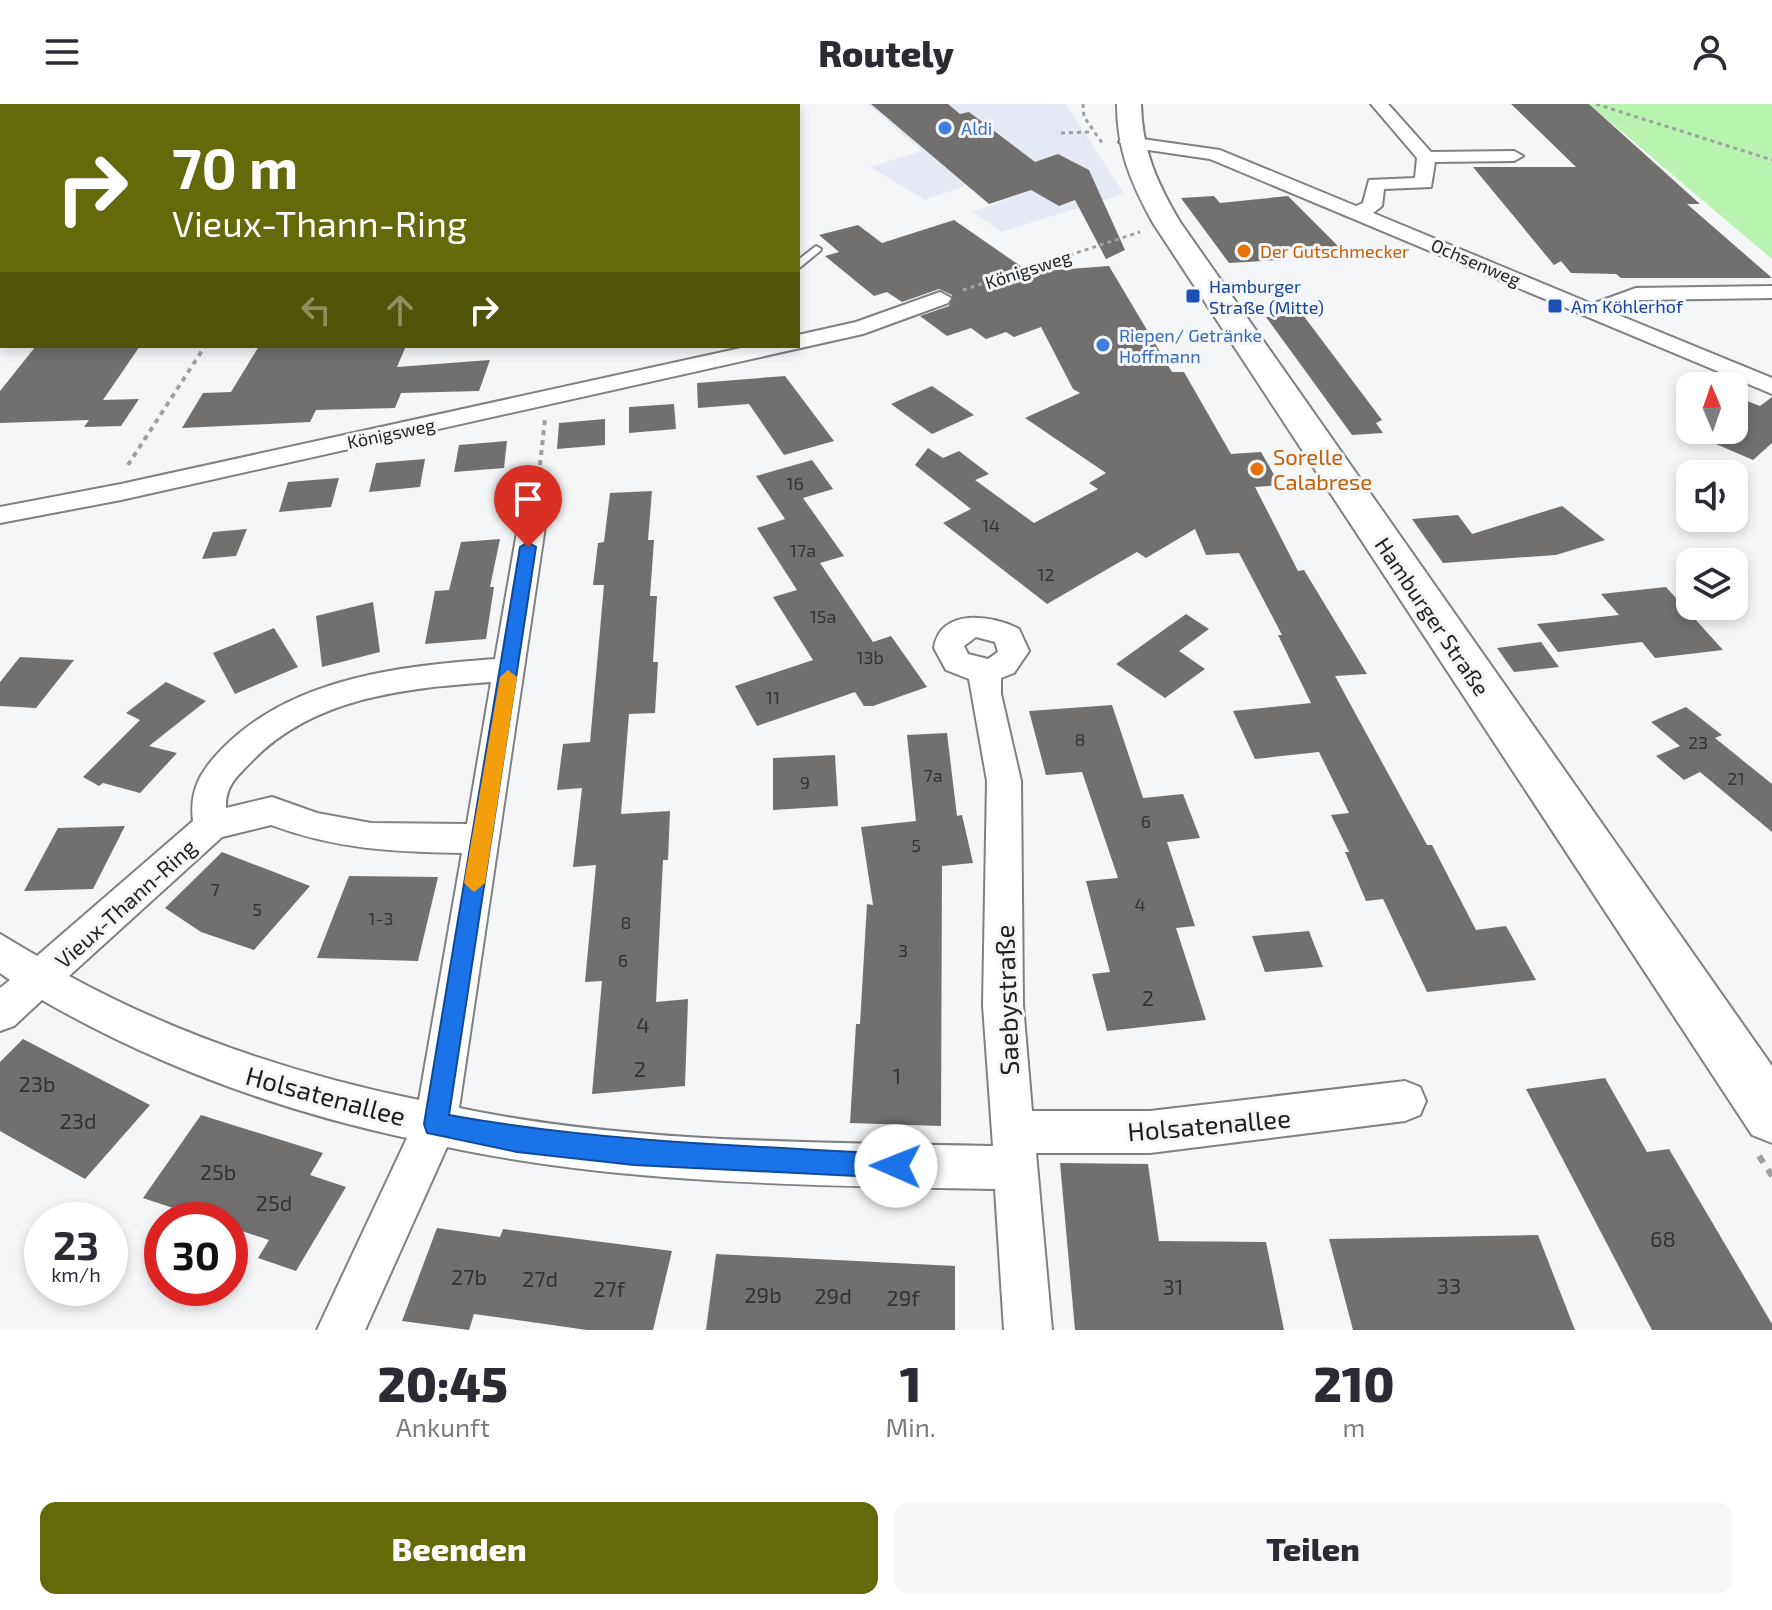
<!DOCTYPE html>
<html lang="de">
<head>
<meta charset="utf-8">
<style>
	body { margin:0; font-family:"Exo 2",sans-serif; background:#f7f7f7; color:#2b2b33; height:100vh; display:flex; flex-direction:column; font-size:30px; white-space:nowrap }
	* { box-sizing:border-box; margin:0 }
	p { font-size:26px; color:#7c7c81 }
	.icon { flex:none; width:44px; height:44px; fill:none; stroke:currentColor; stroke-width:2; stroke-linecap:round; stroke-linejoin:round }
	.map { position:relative; height:1226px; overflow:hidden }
	.drawer { display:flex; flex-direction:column; background:#fff; flex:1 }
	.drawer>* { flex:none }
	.hud { position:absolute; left:0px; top:0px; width:800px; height:244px; box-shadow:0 4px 12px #0003; background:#64690a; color:#fff; overflow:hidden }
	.needle { width:52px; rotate:358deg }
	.controls { position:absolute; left:1676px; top:268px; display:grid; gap:16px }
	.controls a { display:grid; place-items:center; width:72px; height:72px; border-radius:16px; background:#fff; box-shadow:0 4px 12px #0003; font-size:40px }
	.speed { position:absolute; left:24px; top:1098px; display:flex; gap:16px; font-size:40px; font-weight:700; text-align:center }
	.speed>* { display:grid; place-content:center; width:104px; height:104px; border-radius:50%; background:#fff; box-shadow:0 4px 12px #0003; line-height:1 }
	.speed small { font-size:20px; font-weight:400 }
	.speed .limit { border:12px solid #d22; background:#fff; color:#111 }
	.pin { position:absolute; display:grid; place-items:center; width:68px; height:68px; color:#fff; margin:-82px -34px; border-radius:50% 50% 50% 0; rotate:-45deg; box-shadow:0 0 8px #0007 }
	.pin .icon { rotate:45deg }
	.me { position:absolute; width:88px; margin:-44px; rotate:271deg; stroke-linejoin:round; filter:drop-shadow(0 0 6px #0008) }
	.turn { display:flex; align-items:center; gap:28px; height:168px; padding:0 40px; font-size:36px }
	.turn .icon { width:104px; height:104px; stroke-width:2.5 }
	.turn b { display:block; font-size:56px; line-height:68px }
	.lanes { display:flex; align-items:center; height:76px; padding:0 40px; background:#0003; justify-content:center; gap:40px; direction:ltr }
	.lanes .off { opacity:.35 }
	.eta { display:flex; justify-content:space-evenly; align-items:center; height:136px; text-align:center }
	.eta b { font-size:48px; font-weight:800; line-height:56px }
	.primary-button { display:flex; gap:16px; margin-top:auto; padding:16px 40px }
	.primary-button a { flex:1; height:92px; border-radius:16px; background:#64690a; color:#fff; font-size:32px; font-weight:800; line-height:92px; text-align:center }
	.primary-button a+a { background:#f7f7f7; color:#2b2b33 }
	header { display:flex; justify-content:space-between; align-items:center; height:104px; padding:0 40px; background:#fff; font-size:36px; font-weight:800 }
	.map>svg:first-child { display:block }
	.built { fill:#e5e9f3 }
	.green { fill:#b8f3af }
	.building { fill:#72706e }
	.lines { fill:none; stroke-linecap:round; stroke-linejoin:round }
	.lane-casing { stroke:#7f8082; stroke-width:4 }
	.street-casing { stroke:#7f8082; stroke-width:4 }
	.primary-casing { stroke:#7f8082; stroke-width:4 }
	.path-far2 { stroke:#9ea0a1; stroke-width:3; stroke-dasharray:4 4; stroke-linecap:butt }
	.path-far1 { stroke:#9ea0a1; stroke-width:4; stroke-dasharray:5 5; stroke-linecap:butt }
	.path { stroke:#9ea0a1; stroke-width:6; stroke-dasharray:8 8; stroke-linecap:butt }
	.lane { fill:#fff; fill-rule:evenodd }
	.street { fill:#fff; fill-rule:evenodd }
	.primary { fill:#fff; fill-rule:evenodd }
	.route { fill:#1a73e8; stroke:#114b97; stroke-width:2 }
	.slow { fill:#f59e0b }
	.shop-dot { fill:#3f7fe0; stroke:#f4f6f8; stroke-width:3 }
	.food-dot { fill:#e8710a; stroke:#f4f6f8; stroke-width:3 }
	.transit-dot { fill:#1a4fb4; stroke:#f4f6f8; stroke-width:3 }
	.labels { text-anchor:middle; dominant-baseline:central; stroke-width:6; stroke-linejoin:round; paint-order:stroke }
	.far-shop-label { font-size:18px; fill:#366cbe; stroke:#f4f6f8; text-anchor:start }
	.far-food-label { font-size:18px; fill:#c56008; stroke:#f4f6f8; text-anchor:start }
	.far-street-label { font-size:18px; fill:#1e1f20; stroke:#f4f6f8 }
	.far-transit-label { font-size:18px; fill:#164399; stroke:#f4f6f8; text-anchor:start }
	.number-label { font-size:18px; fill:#333334 }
	.food-label { font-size:22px; fill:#c56008; stroke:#f4f6f8; text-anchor:start }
	.street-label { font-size:22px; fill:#1e1f20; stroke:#f4f6f8 }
	.near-number-label { font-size:22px; fill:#333334 }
	.near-street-label { font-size:26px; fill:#1e1f20; stroke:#f4f6f8 }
</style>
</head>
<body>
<header><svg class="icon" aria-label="menu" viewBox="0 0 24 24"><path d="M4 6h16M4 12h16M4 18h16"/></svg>Routely<svg class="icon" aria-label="person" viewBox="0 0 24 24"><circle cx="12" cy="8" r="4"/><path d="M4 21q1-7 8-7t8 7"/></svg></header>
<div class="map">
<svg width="1772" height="1226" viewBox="0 0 1772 1226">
	<rect width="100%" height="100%" fill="#f4f6f8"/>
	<path class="built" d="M868 0H1066L1124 90 1001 128 973 108 1003 97 973 79 925 96 870 63 922 47Z"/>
	<path class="green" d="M1589 0H1772V155Z"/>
	<g class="building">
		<path d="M871 0H948L960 10 969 8 1035 58 1058 50 1089 66 1125 146 1106 155 1075 96 1059 102 1031 86 989 100Z"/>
		<path d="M1511 0H1589L1700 100H1687L1772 174H1621L1616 170 1571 169 1561 157 1554 161 1473 63H1576Z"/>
		<path d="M1214 92 1220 99 1288 92 1340 144 1274 148 1280 156 1229 159 1181 94Z"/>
		<path d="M954 116 1029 168 1109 162 1172 268H1184L1231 350 1261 348 1280 381 1255 383 1298 467 1304 466 1367 570 1335 572 1427 741H1432L1476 826 1506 822 1536 876 1427 888 1383 795 1366 797 1345 748H1349L1331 711 1349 709 1319 648 1255 655 1233 607 1311 599 1278 531H1282L1239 449 1206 451 1195 425 1146 454 1137 448 1047 500 943 419 971 405 915 361 928 344 943 354 959 347 989 370 975 376 1034 419 1098 385 1089 379 1106 369 1025 314 1080 289 1073 285 1041 223 1014 233 1006 228 986 235 971 224 947 232 920 212 949 202 952 191 939 185 902 198 887 188 874 192 825 152 839 148 819 131 858 121 882 139Z"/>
		<path d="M1303 211 1382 316 1376 319 1383 329 1352 331 1266 213Z"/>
		<path d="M36 242H140L103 296 139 295 121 322 84 323 89 316 0 319V287Z"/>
		<path d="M259 242H406L397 263 490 256 479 287 401 289 395 304 316 306 310 318 182 324 203 289 231 288Z"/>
		<path d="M785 272 834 337 784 351 749 300 698 304 697 279Z"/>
		<path d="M932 282 974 311 932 330 891 300Z"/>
		<path d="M1734 292 1760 302 1772 293V339L1753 356 1716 340 1736 323Z"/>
		<path d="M674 300 676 325 629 329V303Z"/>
		<path d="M605 315V341L557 345 559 319Z"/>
		<path d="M507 337 504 364 454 368 459 341Z"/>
		<path d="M425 355 420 383 369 388 376 359Z"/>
		<path d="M812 356 833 385 803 394 844 452 820 459 873 538 891 532 927 583 873 602H864L855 588 757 622 735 582 813 556 773 493 797 486 757 424 785 415 756 372Z"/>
		<path d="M339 374 331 403 279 408 288 378Z"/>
		<path d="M652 387 648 436H654L650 492H657L653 558H658L655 609 629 610 621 710 670 707 668 756H663L656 898 688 895 685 982 592 990 602 877 585 878 596 761 573 763 582 684 557 686 563 640 590 638 604 481H593L598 439 604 438 610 389Z"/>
		<path d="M1562 402 1605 436 1556 451 1443 459 1412 415 1458 411 1472 430Z"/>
		<path d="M247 425 236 452 202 455 213 428Z"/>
		<path d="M500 435 490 483H494L486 535 425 540 435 487 449 486 461 438Z"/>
		<path d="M1666 483 1723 546 1655 554 1642 538 1558 548 1537 520 1619 511 1601 490Z"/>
		<path d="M373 498 380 548 322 563 316 512Z"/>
		<path d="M1186 510 1209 525 1179 547 1205 565 1165 594 1116 560Z"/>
		<path d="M274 524 298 563 235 590 213 549Z"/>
		<path d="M1541 538 1559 563 1514 568 1497 544Z"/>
		<path d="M20 553 74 556 36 604 0 602V578Z"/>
		<path d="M166 578 206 597 149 642 177 649 140 689 103 679 99 682 83 673 140 616 126 609Z"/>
		<path d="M1112 601 1143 694 1183 690 1200 734 1167 738 1195 822 1176 824 1206 916 1107 927 1092 870 1110 868 1086 777 1118 774 1082 668 1046 671 1029 607Z"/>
		<path d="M1686 603 1722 631 1715 634 1772 680V728L1700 668 1684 676 1656 652 1680 642 1651 618Z"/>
		<path d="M947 629 957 712 962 711 973 759 942 762 941 1022 850 1019 856 920H860L867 800 873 801 861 723 916 717 907 631Z"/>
		<path d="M835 651 838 702 773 706V654Z"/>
		<path d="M125 722 93 785 24 787 58 724Z"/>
		<path d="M222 748 310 782 254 846 201 828 165 804Z"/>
		<path d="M349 772 438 773 418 857 317 854Z"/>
		<path d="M1309 827 1323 863 1265 868 1252 832Z"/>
		<path d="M23 935 150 1001 85 1075 0 1027V958Z"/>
		<path d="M1605 974 1647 1048 1669 1045 1772 1220V1226H1652L1526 985Z"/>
		<path d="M201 1011 323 1049 310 1071 346 1083 296 1167 258 1154 269 1136 230 1123V1116H209L143 1094Z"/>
		<path d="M1060 1059 1148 1060 1159 1137 1266 1138 1284 1226H1075Z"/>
		<path d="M437 1124 500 1133 503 1125 672 1147 653 1226H587L474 1210 469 1226 402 1217Z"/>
		<path d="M1538 1131 1575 1226H1353L1329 1135Z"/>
		<path d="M716 1150 955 1162V1226H706Z"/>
	</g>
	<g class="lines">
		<g class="lane-casing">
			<path id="lane" d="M816 142 821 145 820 147 798 165V156Z"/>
		</g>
		<g class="street-casing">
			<g id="street">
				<rect x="650" y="0" width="16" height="2"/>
				<path d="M1371 0H1388L1431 48 1514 47 1523 52 1514 57 1435 58 1431 83 1384 85 1382 102 1373 109 1592 200 1636 184 1772 182V194L1639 196 1611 208 1772 274V290L1210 55 1128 43 1119 38 1128 33 1220 46 1356 102 1363 99 1369 76 1415 74 1417 54Z"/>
				<rect x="0" y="99" width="2" height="12"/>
				<path d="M940 188 951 194 948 199 863 230 121 396 0 419V403L121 380 750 242H798V231L856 218Z"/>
				<path d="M538 374 547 376 551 382 459 1004C633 1040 816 1038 993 1042L983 901 987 677 969 575 946 566 934 544C940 503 993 511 1019 525L1029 547 1014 569 1001 574V590L1021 677 1023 901 1032 1007H1150L1405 977 1420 983 1426 997 1420 1011 1405 1017 1150 1049H1036L1052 1226H1004L995 1085C813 1081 626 1081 447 1043L365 1226H317L407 1034C281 1007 155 961 42 896L14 922 0 927V884L10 876 0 869V830L37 852 193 717C189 684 202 665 225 642 295 573 402 562 495 555L525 382 529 376ZM976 533 995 538 998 548 988 555 968 550 964 542ZM491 578 467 720 371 719 317 709 272 693 226 704C225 683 236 673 251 658 313 593 406 584 491 578ZM271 721C335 745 394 748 462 749L419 996C297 971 179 932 69 872L222 733Z"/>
			</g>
		</g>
		<g class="primary-casing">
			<path id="primary" d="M1117 0H1141C1142 46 1157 79 1180 118L1772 962V1039L1752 1031 1153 119C1131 79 1117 46 1117 0Z"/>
		</g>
		<g class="path-far2">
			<path d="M1083 0 1084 13 1103 40"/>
			<path d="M1596 0 1772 56"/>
			<path d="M746 2 754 0"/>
			<path d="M1061 29 1092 28"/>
			<path d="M963 186 1140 128"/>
		</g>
		<g class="path-far1">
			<path d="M128 361 205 242"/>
			<path d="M540 361 545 315"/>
		</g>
		<path class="path" d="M1759 1052 1772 1072"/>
		<use href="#lane" class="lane"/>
		<use href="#street" class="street"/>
		<use href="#primary" class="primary"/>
	</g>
	<path class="route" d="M528 438 536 443 449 1011C597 1038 746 1042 896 1050L905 1053 908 1062 905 1070 896 1074 634 1061 517 1048 427 1029 424 1020 520 443Z"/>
	<path class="slow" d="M508 566 517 573 485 779 474 788 464 779 500 573Z"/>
	<g class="shop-dot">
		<circle cx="945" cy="24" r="8"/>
		<circle cx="1103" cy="241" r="8"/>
	</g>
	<g class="food-dot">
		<circle cx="1244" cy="147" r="8"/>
		<circle cx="1257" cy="365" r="8"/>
	</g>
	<g class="transit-dot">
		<rect x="1185" y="184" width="16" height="16" rx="4"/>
		<rect x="1547" y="194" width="16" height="16" rx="4"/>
	</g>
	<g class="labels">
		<g class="far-shop-label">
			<text x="961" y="24">Aldi</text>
			<text x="1119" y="231">Riepen/ Getränke<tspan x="1119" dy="21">Hoffmann</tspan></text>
		</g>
		<g class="far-food-label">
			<text x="1260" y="147">Der Gutschmecker</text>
		</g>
		<g class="far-street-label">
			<text transform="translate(1476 158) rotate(23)">Ochsenweg</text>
			<text transform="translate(1028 165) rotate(-18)">Königsweg</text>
			<text transform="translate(391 329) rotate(-12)">Königsweg</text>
		</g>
		<g class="far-transit-label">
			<text x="1209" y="182">Hamburger<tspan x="1209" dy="21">Straße (Mitte)</tspan></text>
			<text x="1571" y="202">Am Köhlerhof</text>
		</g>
		<g class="number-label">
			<text x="795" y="379">16</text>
			<text x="991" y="421">14</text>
			<text x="803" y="446">17a</text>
			<text x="1046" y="470">12</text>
			<text x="823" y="512">15a</text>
			<text x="870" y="553">13b</text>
			<text x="773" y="593">11</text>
			<text x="1080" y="635">8</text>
			<text x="1698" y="638">23</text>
			<text x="933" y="671">7a</text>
			<text x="1736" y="674">21</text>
			<text x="805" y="678">9</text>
			<text x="1146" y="717">6</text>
			<text x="916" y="741">5</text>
			<text x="215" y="785">7</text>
			<text x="1140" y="800">4</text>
			<text x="257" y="805">5</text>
			<text x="381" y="814">1-3</text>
			<text x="626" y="818">8</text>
			<text x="903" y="846">3</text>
			<text x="623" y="856">6</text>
		</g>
		<g class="food-label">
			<text x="1273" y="352">Sorelle<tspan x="1273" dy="25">Calabrese</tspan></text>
		</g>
		<g class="street-label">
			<text transform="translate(1433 512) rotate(56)">Hamburger Straße</text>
			<text transform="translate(125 799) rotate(-42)">Vieux-Thann-Ring</text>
		</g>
		<g class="near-number-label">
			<text x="1148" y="893">2</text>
			<text x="643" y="920">4</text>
			<text x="640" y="964">2</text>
			<text x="897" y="971">1</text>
			<text x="37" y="979">23b</text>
			<text x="78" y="1016">23d</text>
			<text x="218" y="1067">25b</text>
			<text x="274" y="1098">25d</text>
			<text x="1663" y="1134">68</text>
			<text x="469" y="1172">27b</text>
			<text x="540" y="1174">27d</text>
			<text x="1449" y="1181">33</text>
			<text x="1173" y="1182">31</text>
			<text x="609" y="1184">27f</text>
			<text x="763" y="1190">29b</text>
			<text x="833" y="1191">29d</text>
			<text x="903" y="1193">29f</text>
		</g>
		<g class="near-street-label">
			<text transform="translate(1006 896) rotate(-92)">Saebystraße</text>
			<text transform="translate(326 991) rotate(15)">Holsatenallee</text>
			<text transform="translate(1209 1020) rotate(-5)">Holsatenallee</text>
		</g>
	</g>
</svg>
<div class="controls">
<a><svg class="needle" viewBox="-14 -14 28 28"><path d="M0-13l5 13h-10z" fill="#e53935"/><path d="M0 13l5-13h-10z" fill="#7c7c81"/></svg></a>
<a><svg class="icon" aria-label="sound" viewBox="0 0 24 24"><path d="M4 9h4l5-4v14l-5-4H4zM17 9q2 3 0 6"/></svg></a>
<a><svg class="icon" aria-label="layers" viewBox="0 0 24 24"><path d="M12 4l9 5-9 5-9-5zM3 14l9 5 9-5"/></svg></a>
</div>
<div class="speed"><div>23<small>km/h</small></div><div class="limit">30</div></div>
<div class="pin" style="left:528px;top:443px;background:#d93025"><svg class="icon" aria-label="arrive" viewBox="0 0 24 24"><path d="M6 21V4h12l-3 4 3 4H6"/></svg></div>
<svg class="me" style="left:896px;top:1062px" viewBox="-20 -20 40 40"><circle r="19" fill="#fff"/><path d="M0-13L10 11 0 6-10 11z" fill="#1a73e8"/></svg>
<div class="hud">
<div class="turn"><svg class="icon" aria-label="right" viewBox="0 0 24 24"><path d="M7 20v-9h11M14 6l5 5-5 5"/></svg><div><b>70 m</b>Vieux-Thann-Ring</div></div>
<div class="lanes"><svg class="icon off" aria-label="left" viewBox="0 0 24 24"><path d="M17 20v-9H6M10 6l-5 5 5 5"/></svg><svg class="icon off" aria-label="ahead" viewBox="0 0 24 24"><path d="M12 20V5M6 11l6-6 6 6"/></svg><svg class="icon" aria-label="right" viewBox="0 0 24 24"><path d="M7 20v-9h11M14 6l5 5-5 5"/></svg></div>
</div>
</div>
<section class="drawer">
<div class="eta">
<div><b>20:45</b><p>Ankunft</p></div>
<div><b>1</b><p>Min.</p></div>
<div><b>210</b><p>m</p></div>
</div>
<div class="primary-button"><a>Beenden</a><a>Teilen</a></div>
</section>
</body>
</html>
